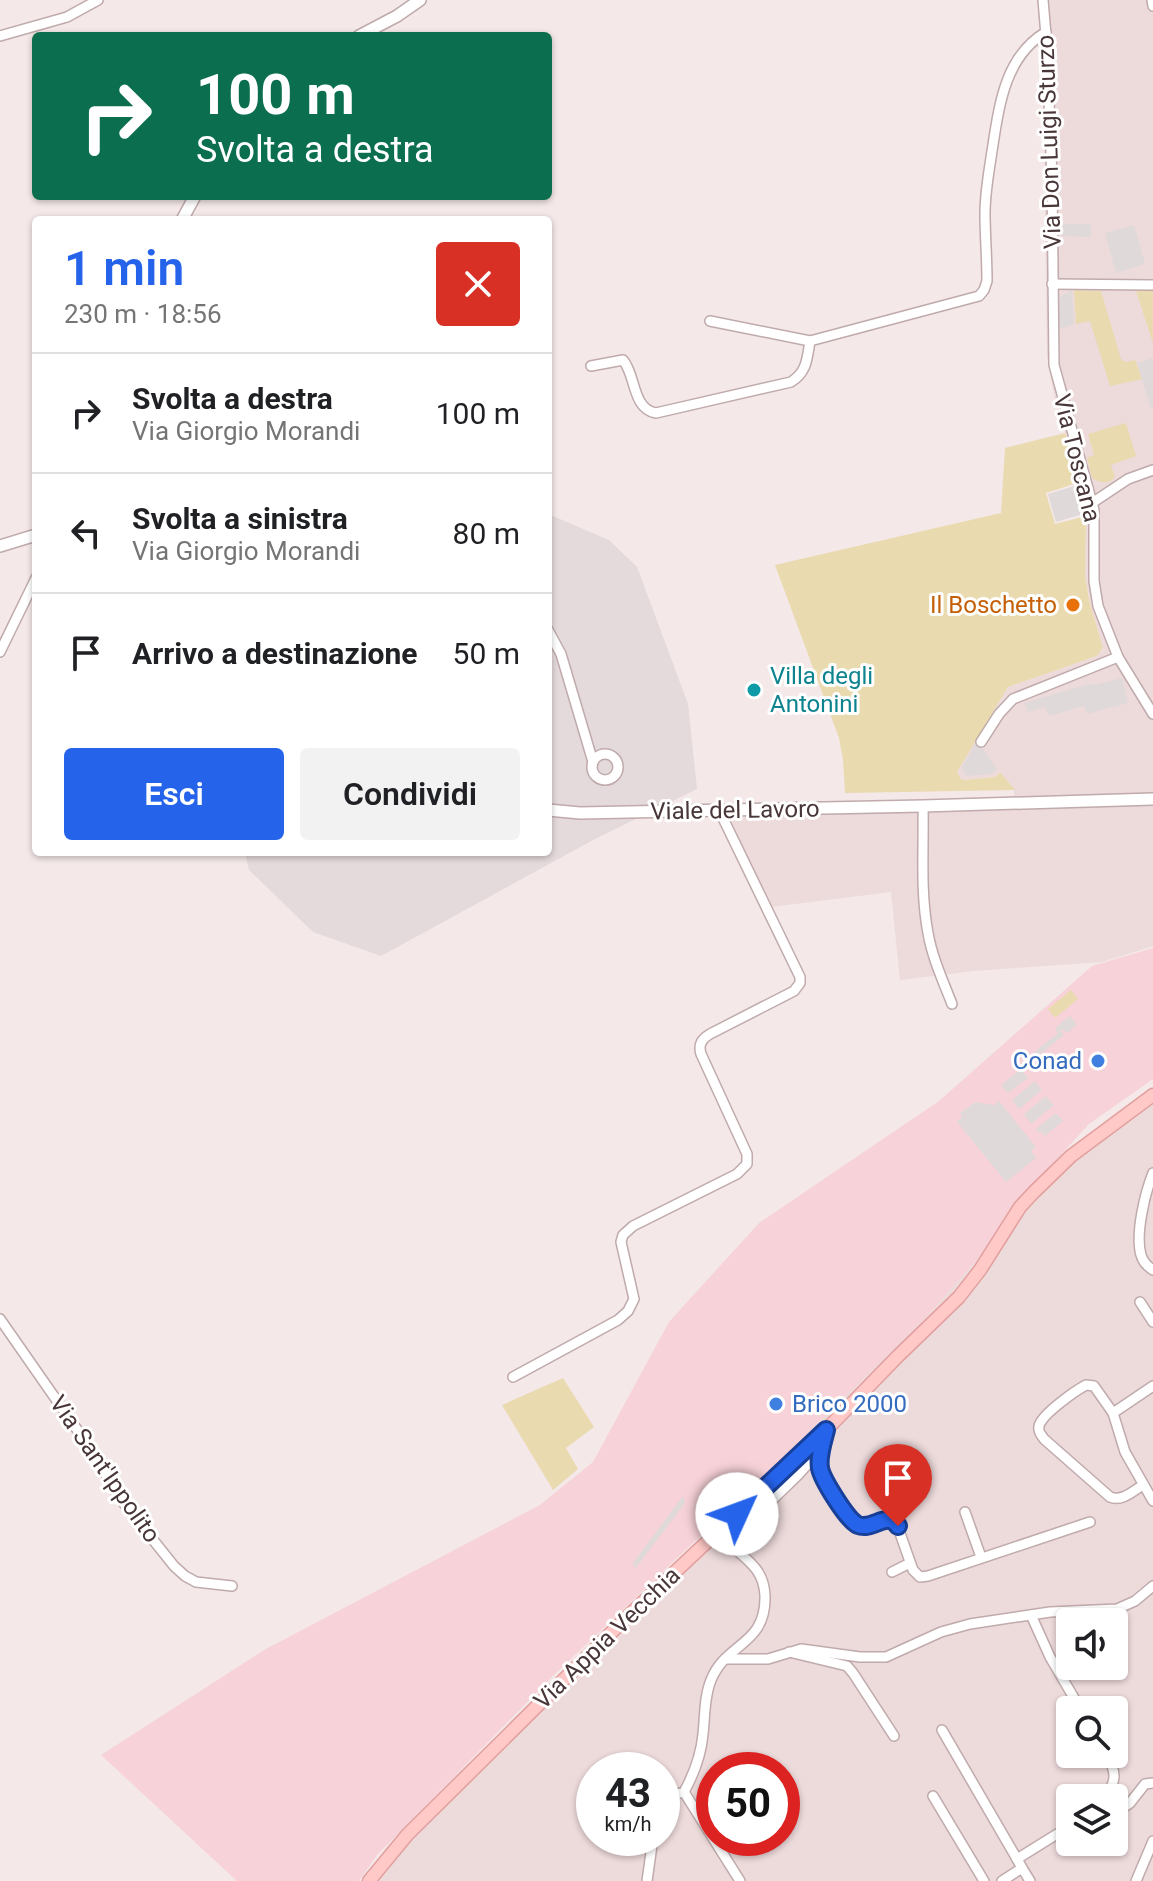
<!DOCTYPE html>
<html lang="it">
<head>
<meta charset="utf-8">
<style>
	body { margin:0; font-family:Roboto,sans-serif; background:#f2f2f2; color:#202124; height:100vh; display:flex; flex-direction:column; font-size:30px; white-space:nowrap }
	* { box-sizing:border-box; margin:0 }
	p { font-size:26px; color:#757577 }
	.icon { flex:none; width:44px; height:44px; fill:none; stroke:currentColor; stroke-width:2; stroke-linecap:round; stroke-linejoin:round }
	.map { position:relative; flex:1; overflow:hidden }
	.details { position:absolute; left:32px; top:216px; width:520px; height:640px; display:flex; flex-direction:column; background:#fff; border-radius:8px; box-shadow:0 2px 6px #0004 }
	.details>* { flex:none }
	.guide { position:absolute; left:32px; top:32px; width:520px; height:168px; border-radius:8px; box-shadow:0 2px 6px #0004; background:#0b6e4f; color:#fff; overflow:hidden }
	.fabs { position:absolute; left:1056px; top:1608px; display:grid; gap:16px }
	.fabs a { display:grid; place-items:center; width:72px; height:72px; border-radius:8px; background:#fff; box-shadow:0 2px 6px #0004; font-size:40px }
	.speed { position:absolute; left:576px; top:1752px; display:flex; gap:16px; font-size:40px; font-weight:700; text-align:center }
	.speed>* { display:grid; place-content:center; width:104px; height:104px; border-radius:50%; background:#fff; box-shadow:0 2px 6px #0004; line-height:1 }
	.speed small { font-size:20px; font-weight:400 }
	.speed .limit { border:12px solid #d22; background:#fff; color:#111 }
	.pin { position:absolute; display:grid; place-items:center; width:68px; height:68px; color:#fff; margin:-82px -34px; border-radius:50% 50% 50% 0; rotate:-45deg; box-shadow:0 0 8px #0007 }
	.pin .icon { rotate:45deg }
	.me { position:absolute; width:88px; margin:-44px; rotate:47deg; stroke-linejoin:round; filter:drop-shadow(0 0 6px #0008) }
	.turn { display:flex; align-items:center; gap:28px; height:168px; padding:0 32px; font-size:36px }
	.turn .icon { width:104px; height:104px; stroke-width:2.5 }
	.turn b { display:block; font-size:56px; line-height:68px }
	.round { display:grid; place-items:center; flex:none; width:84px; height:84px; border-radius:8px; background:#f2f2f2 }
	.head { display:flex; align-items:center; justify-content:space-between; height:136px; padding:0 32px }
	h1 { font-size:48px; font-weight:600; line-height:60px; color:#2563eb }
	.button { display:flex; gap:16px; margin-top:auto; padding:16px 32px }
	.button a { flex:1; height:92px; border-radius:8px; background:#2563eb; color:#fff; font-size:32px; font-weight:600; line-height:92px; text-align:center }
	.button a+a { background:#f2f2f2; color:#202124 }
	ul { padding:0; list-style:none }
	li { display:flex; align-items:center; gap:24px; height:120px; padding:0 32px; border-top:2px solid #e0e0e0 }
	li div { flex:1 }
	li b { display:block; font-size:30px }
	li em { font-style:normal }
	.map>svg:first-child { display:block }
	.residential { fill:#eddadb; fill-rule:evenodd }
	.commercial { fill:#f7d2d8 }
	.industrial { fill:#e4d9db }
	.green { fill:#eadaaf }
	.parking { fill:#e0d9d9 }
	.lines { fill:none; stroke-linecap:round; stroke-linejoin:round }
	.minor-casing { stroke:#c0aaab; stroke-width:12 }
	.tertiary-casing { stroke:#c0aaab; stroke-width:14 }
	.secondary-casing { stroke:#e29f9e; stroke-width:15 }
	.minor { stroke:#fff; stroke-width:9 }
	.tertiary { stroke:#fff; stroke-width:11 }
	.secondary { stroke:#ffc9c7; stroke-width:12 }
	.route-casing { stroke:#184099; stroke-width:20 }
	.route { stroke:#2563eb; stroke-width:14 }
	.food-dot { fill:#e8710a; stroke:#fff; stroke-width:3 }
	.culture-dot { fill:#0f9aa8; stroke:#fff; stroke-width:3 }
	.shop-dot { fill:#3f7fe0; stroke:#fff; stroke-width:3 }
	.labels { text-anchor:middle; dominant-baseline:central; stroke-width:6; stroke-linejoin:round; paint-order:stroke }
	.street-label { font-size:24px; fill:#483638; stroke:#fff }
	.food-label { font-size:24px; fill:#c56008; stroke:#fff; text-anchor:end }
	.culture-label { font-size:24px; fill:#0d838f; stroke:#fff; text-anchor:start }
	.shop-label { font-size:24px; fill:#366cbe; stroke:#fff; text-anchor:end }
</style>
</head>
<body>
<div class="map">
<svg width="1153" height="1881" viewBox="0 0 1153 1881">
	<rect width="100%" height="100%" fill="#f4e8e8"/>
	<g class="residential">
		<path d="M1041 0H1153V946L1102 962 973 971 900 980 891 892 771 907 724 807 1014 802V790L1000 772 995 777 964 780 960 778 957 772 969 748 1008 687 1097 656 1103 649 1090 604 1085 576 1086 516 1078 485 1080 482 1055 400 1047 356 1043 49Z"/>
		<path d="M1153 1094V1881H373L1080 1149ZM1070 1622H1114V1666H1070ZM1070 1710H1114V1754H1070ZM594 1770H662V1838H594ZM714 1770H782V1838H714ZM1070 1798H1114V1842H1070Z"/>
	</g>
	<path class="commercial" d="M1153 948V1079L1089 1124 1027 1192 996 1238 925 1318 775 1465 555 1674 377 1855 359 1881H237L101 1755 264 1650 540 1505 593 1462 669 1322 759 1223 939 1101 1092 966Z"/>
	<path class="industrial" d="M548 514 609 540 637 567 688 704 697 789 593 840 381 956 313 932 249 870 245 852H548Z"/>
	<g class="green">
		<path d="M1074 290 1101 291 1121 359 1125 362 1135 360 1142 379 1110 386 1090 321 1076 324Z"/>
		<path d="M1136 291H1153V343Z"/>
		<path d="M1126 423 1136 456 1111 465 1115 477C1108 485 1100 483 1092 478L1087 458 1094 455 1088 434Z"/>
		<path d="M1065 433 1080 482 1046 493 1055 524 1086 516 1085 576 1090 604 1103 648 1097 656 1008 687 957 772 960 778 964 780 995 777 1000 772 1015 790 845 793 843 760 839 738 775 565 1001 513 1005 448Z"/>
		<path d="M1071 990 1078 999 1055 1018 1048 1009Z"/>
		<path d="M563 1378 594 1427 566 1448 578 1469 553 1490 502 1405Z"/>
	</g>
	<g class="parking">
		<path d="M1060 224H1091V237L1060 236Z"/>
		<path d="M1134 225 1145 264 1116 273 1105 233Z"/>
		<path d="M1072 290 1074 324 1060 329 1058 305 1061 296Z"/>
		<path d="M1153 358V408H1151L1137 363Z"/>
		<path d="M1078 485 1086 513 1056 522 1048 494Z"/>
		<path d="M1122 678 1128 703 1087 714 1084 706 1049 716 1045 707 1028 712 1024 703 1089 684 1094 685Z"/>
		<path d="M977 741 997 769 992 774 965 776 962 767Z"/>
		<path d="M1070 1016 1077 1025 1067 1033 1062 1029 1061 1031 1064 1035 1037 1057 1033 1053 1058 1033 1055 1028Z"/>
		<path d="M1021 1069 1028 1078 1008 1093 1001 1085Z"/>
		<path d="M1035 1081 1042 1090 1019 1109 1012 1100Z"/>
		<path d="M1046 1096 1054 1105 1031 1124 1024 1114Z"/>
		<path d="M999 1101 1036 1147 1031 1151 1036 1158 1006 1182 957 1122 962 1117 960 1113 975 1102 994 1105Z"/>
		<path d="M1056 1113 1063 1121 1045 1136 1042 1132 1039 1133 1036 1129Z"/>
		<path d="M683 1496 685 1503 635 1569 633 1563Z"/>
	</g>
	<g class="lines">
		<g class="minor-casing">
			<g id="minor">
				<path d="M1043 0 1047 47 1052 179 1054 365 1094 510V581L1098 606 1118 657 1153 714"/>
				<path d="M1152 0 1153 6"/>
				<path d="M0 36 67 17 98 0"/>
				<path d="M1052 284 1153 285"/>
				<path d="M710 321 810 341"/>
				<path d="M591 366 623 360C636 375 632 409 656 413L791 382C807 372 807 359 810 341L979 296 984 290 987 281C987 258 985 235 985 213 985 192 989 172 992 151 999 107 1004 57 1046 32"/>
				<path d="M1092 503 1128 479 1153 470"/>
				<path d="M548 630 561 654 593 762"/>
				<path d="M0 652 36 578"/>
				<path d="M981 742 999 714 1013 699 1118 657"/>
				<circle cx="605" cy="767" r="13"/>
				<path d="M923 806C924 848 920 891 928 933 932 957 943 981 952 1004"/>
				<path d="M1153 1173C1145 1193 1135 1234 1141 1255 1143 1262 1147 1266 1153 1270"/>
				<path d="M1140 1302 1153 1322"/>
				<path d="M0 1319 92 1451 118 1496 174 1566 185 1576 196 1582 232 1586"/>
				<path d="M513 1377 618 1320 628 1311 634 1299 621 1242 623 1235 633 1226 737 1174 747 1164V1154L701 1054C698 1044 702 1039 710 1034L794 991 800 983V977L719 810"/>
				<path d="M1113 1413 1153 1386"/>
				<path d="M821 1450C820 1456 819 1462 820 1468 822 1480 848 1521 859 1525 872 1529 883 1516 896 1522L913 1570 920 1577 928 1576 1090 1522"/>
				<path d="M1143 1485C1133 1491 1122 1502 1110 1497L1044 1439C1041 1434 1038 1433 1039 1426 1042 1414 1075 1391 1086 1385L1094 1386 1113 1413 1125 1452 1153 1501"/>
				<path d="M965 1512 981 1557"/>
				<path d="M892 1572 910 1563"/>
				<path d="M1031 1615 1050 1657 1081 1710"/>
				<path d="M789 1652 847 1666 853 1673 894 1736"/>
				<path d="M726 1659H768L801 1649 860 1657H886L941 1632 970 1624 1050 1612 1117 1609 1135 1601 1153 1586"/>
				<path d="M942 1730 1017 1859"/>
				<path d="M684 1792 740 1881"/>
				<path d="M933 1796 984 1881"/>
				<path d="M1104 1798C1117 1782 1117 1772 1106 1754"/>
				<path d="M662 1802 672 1795 684 1792C694 1774 701 1756 703 1734 705 1717 704 1697 711 1680 726 1642 766 1646 765 1596 764 1571 750 1562 733 1547L731 1540 798 1475 822 1448"/>
				<path d="M1114 1814 1130 1803 1145 1784 1153 1783"/>
				<path d="M1022 1868 1030 1881"/>
				<path d="M647 1881 653 1838"/>
				<path d="M1002 1881 1022 1868 1017 1859 1070 1826"/>
				<path d="M1136 1881 1153 1841"/>
			</g>
		</g>
		<g class="tertiary-casing">
			<g id="tertiary">
				<path d="M359 36 397 16 420 0"/>
				<path d="M182 220 195 196"/>
				<path d="M0 546 36 535"/>
				<path d="M548 810 580 813 923 806 1153 799"/>
			</g>
		</g>
		<g class="secondary-casing">
			<path id="secondary" d="M369 1881 407 1835 626 1618 826 1430 898 1356 959 1297 980 1270 1020 1207 1034 1192 1071 1156 1153 1095"/>
		</g>
		<use href="#minor" class="minor"/>
		<use href="#tertiary" class="tertiary"/>
		<use href="#secondary" class="secondary"/>
	</g>
	<g class="lines">
		<g class="route-casing">
			<path id="route" d="M737 1514 826 1430C823 1442 818 1456 820 1468 822 1479 847 1520 858 1525 873 1531 887 1510 898 1526"/>
		</g>
		<use href="#route" class="route"/>
	</g>
	<circle class="food-dot" cx="1073" cy="605" r="8"/>
	<circle class="culture-dot" cx="754" cy="690" r="8"/>
	<g class="shop-dot">
		<circle cx="1098" cy="1061" r="8"/>
		<circle cx="776" cy="1404" r="8"/>
	</g>
	<g class="labels">
		<g class="street-label">
			<text transform="translate(1049 142) rotate(-92)">Via Don Luigi Sturzo</text>
			<text transform="translate(1077 458) rotate(76)">Via Toscana</text>
			<text transform="translate(735 810) rotate(-1)">Viale del Lavoro</text>
			<text transform="translate(105 1469) rotate(55)">Via Sant'Ippolito</text>
			<text transform="translate(607 1638) rotate(-44)">Via Appia Vecchia</text>
		</g>
		<g class="food-label">
			<text x="1057" y="605">Il Boschetto</text>
		</g>
		<g class="culture-label">
			<text x="770" y="676">Villa degli<tspan x="770" dy="28">Antonini</tspan></text>
		</g>
		<g class="shop-label">
			<text x="1082" y="1061">Conad</text>
			<text x="792" y="1404" text-anchor="start">Brico 2000</text>
		</g>
	</g>
</svg>
<div class="fabs">
<a><svg class="icon" aria-label="sound" viewBox="0 0 24 24"><path d="M4 9h4l5-4v14l-5-4H4zM17 9q2 3 0 6"/></svg></a>
<a><svg class="icon" aria-label="search" viewBox="0 0 24 24"><circle cx="10" cy="10" r="6"/><path d="M15 15l6 6"/></svg></a>
<a><svg class="icon" aria-label="layers" viewBox="0 0 24 24"><path d="M12 4l9 5-9 5-9-5zM3 14l9 5 9-5"/></svg></a>
</div>
<div class="speed"><div>43<small>km/h</small></div><div class="limit">50</div></div>
<div class="pin" style="left:898px;top:1526px;background:#d93025"><svg class="icon" aria-label="arrive" viewBox="0 0 24 24"><path d="M6 21V4h12l-3 4 3 4H6"/></svg></div>
<svg class="me" style="left:737px;top:1514px" viewBox="-20 -20 40 40"><circle r="19" fill="#fff"/><path d="M0-13L10 11 0 6-10 11z" fill="#2563eb"/></svg>
<div class="guide">
<div class="turn"><svg class="icon" aria-label="right" viewBox="0 0 24 24"><path d="M7 20v-9h11M14 6l5 5-5 5"/></svg><div><b>100 m</b>Svolta a destra</div></div>
</div>
<section class="details">
<div class="head"><div><h1>1 min</h1><p>230 m · 18:56</p></div><a class="round" style="background:#d93025;color:#fff"><svg class="icon" aria-label="close" viewBox="0 0 24 24"><path d="M6 6l12 12M18 6L6 18"/></svg></a></div>
<ul>
<li><svg class="icon" aria-label="right" viewBox="0 0 24 24"><path d="M7 20v-9h11M14 6l5 5-5 5"/></svg><div><b>Svolta a destra</b><p>Via Giorgio Morandi</p></div><em>100 m</em></li>
<li><svg class="icon" aria-label="left" viewBox="0 0 24 24"><path d="M17 20v-9H6M10 6l-5 5 5 5"/></svg><div><b>Svolta a sinistra</b><p>Via Giorgio Morandi</p></div><em>80 m</em></li>
<li><svg class="icon" aria-label="arrive" viewBox="0 0 24 24"><path d="M6 21V4h12l-3 4 3 4H6"/></svg><div><b>Arrivo a destinazione</b></div><em>50 m</em></li>
</ul>
<div class="button"><a>Esci</a><a>Condividi</a></div>
</section>
</div>
</body>
</html>
